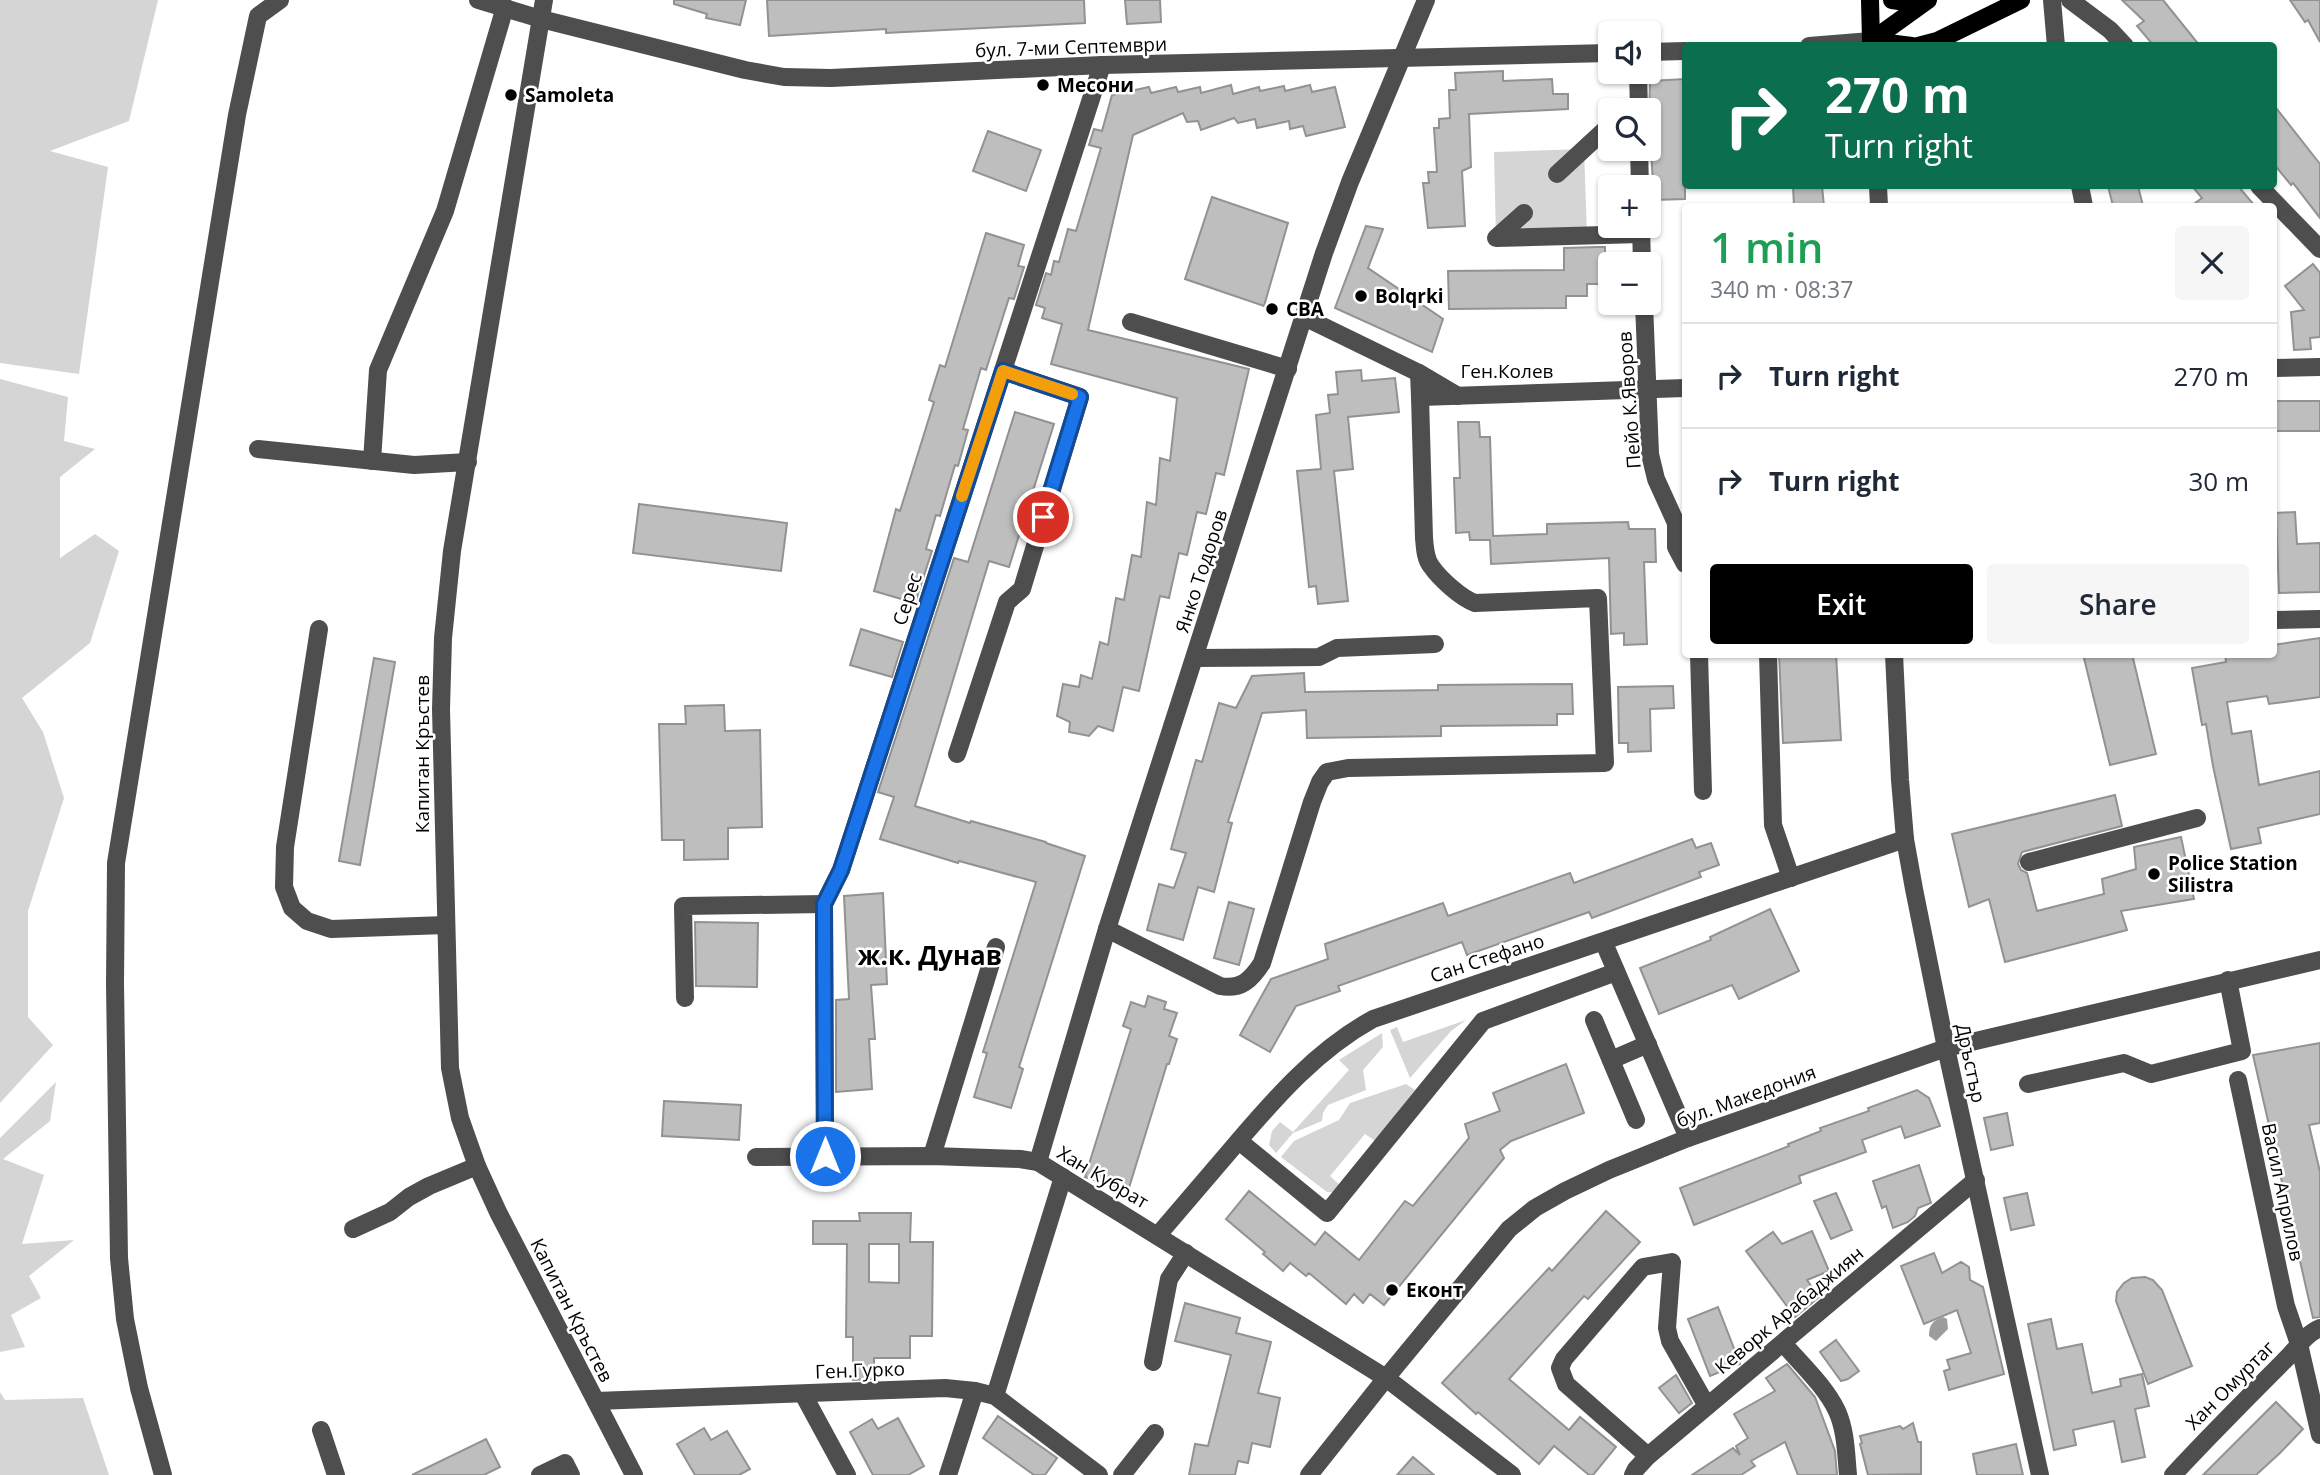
<!DOCTYPE html>
<html lang="en">
<head>
<meta charset="utf-8">
<style>
	body { margin:0; font-family:"Open Sans",sans-serif; background:#f6f6f7; color:#1f2937; height:100vh; display:flex; flex-direction:column; font-size:26px; white-space:nowrap }
	* { box-sizing:border-box; margin:0 }
	p { font-size:23px; color:#747a83 }
	.icon { flex:none; width:38px; height:38px; fill:none; stroke:currentColor; stroke-width:2; stroke-linecap:round; stroke-linejoin:round }
	.map { position:relative; flex:1; overflow:hidden }
	.drawer { position:absolute; left:1682px; top:203px; width:595px; height:455px; display:flex; flex-direction:column; background:#fff; border-radius:7px; box-shadow:0 2px 5px #0004 }
	.drawer>* { flex:none }
	.top-card { position:absolute; left:1682px; top:42px; width:595px; height:147px; border-radius:7px; box-shadow:0 2px 5px #0004; background:#0b6e4f; color:#fff; overflow:hidden }
	.buttons { position:absolute; left:1598px; top:21px; display:grid; gap:14px }
	.buttons a { display:grid; place-items:center; width:63px; height:63px; border-radius:7px; background:#fff; box-shadow:0 2px 5px #0004; font-size:35px }
	.pin { position:absolute; display:grid; place-items:center; width:60px; height:60px; color:#fff; margin:-30px; border:4px solid #fff; border-radius:50%; box-shadow:0 2px 7px #0007 }
	.me { position:absolute; width:77px; margin:-38px; rotate:0deg; stroke-linejoin:round; filter:drop-shadow(0 0 5px #0008) }
	.turn { display:flex; align-items:center; gap:24px; height:147px; padding:0 28px; font-size:32px }
	.turn .icon { width:91px; height:91px; stroke-width:2.5 }
	.turn b { display:block; font-size:49px; line-height:60px }
	.round { display:grid; place-items:center; flex:none; width:74px; height:74px; border-radius:7px; background:#f6f6f7 }
	.overview { display:flex; align-items:center; justify-content:space-between; height:119px; padding:0 28px }
	h1 { font-size:42px; font-weight:600; line-height:52px; color:#1e9e55 }
	.primary-button { display:flex; gap:14px; margin-top:auto; padding:14px 28px }
	.primary-button a { flex:1; height:80px; border-radius:7px; background:#000; color:#fff; font-size:28px; font-weight:600; line-height:80px; text-align:center }
	.primary-button a+a { background:#f6f6f7; color:#1f2937 }
	ul { padding:0; list-style:none }
	li { display:flex; align-items:center; gap:21px; height:105px; padding:0 28px; border-top:2px solid #e0e1e3 }
	li div { flex:1 }
	li b { display:block; font-size:26px }
	li em { font-style:normal }
	.map>svg:first-child { display:block }
	.green { fill:#d5d5d5 }
	.water { fill:#9c9c9c }
	.building { fill:#bebebe; stroke:#929292; stroke-width:2; fill-rule:evenodd }
	.lines { fill:none; stroke-linecap:round; stroke-linejoin:round }
	.minor { stroke:#4e4e4e; stroke-width:18 }
	.major { stroke:#000; stroke-width:18 }
	.route-casing { stroke:#114b97; stroke-width:18 }
	.route { stroke:#1a73e8; stroke-width:12 }
	.slow { stroke:#f59e0b; stroke-width:12 }
	.poi-dot { fill:#000; stroke:#fff; stroke-width:2.5 }
	.labels { text-anchor:middle; dominant-baseline:central; stroke-width:5; stroke-linejoin:round; paint-order:stroke }
	.street-label { font-size:19px; fill:#000; stroke:#fff }
	.poi-label { font-size:19px; font-weight:bold; fill:#000; stroke:#fff; text-anchor:start }
	.district-label { font-size:26px; font-weight:bold; fill:#000; stroke:#fff }
</style>
</head>
<body>
<div class="map">
<svg width="2320" height="1475" viewBox="0 0 2320 1475">
	<rect width="100%" height="100%" fill="#fff"/>
	<g class="green">
		<path d="M0 0H158L129 121 50 151 108 167 79 374 0 363Z"/>
		<path d="M1584 149 1587 235 1496 238 1494 152Z"/>
		<path d="M0 379 68 397 64 441 95 449 60 477V558L95 534 119 551 90 643 22 698 43 732 64 798 28 911V1017L53 1045 0 1103Z"/>
		<path d="M1466 1020 1451 1031 1410 1078 1390 1030 1397 1027 1403 1042Z"/>
		<path d="M1382 1033 1383 1047 1363 1070 1366 1090 1328 1105 1323 1113 1322 1121 1293 1133 1276 1153 1269 1145 1272 1131 1280 1122 1293 1132 1349 1070 1339 1060Z"/>
		<path d="M56 1082 50 1121 3 1159 44 1175 22 1244 74 1240 29 1276 41 1298 11 1315 25 1347 0 1352V1138Z"/>
		<path d="M1406 1084 1415 1090 1375 1141 1365 1134 1330 1176 1343 1188 1335 1192H1327L1281 1157 1294 1141 1339 1120 1350 1103Z"/>
		<path d="M0 1392 5 1400 83 1398 109 1475H0Z"/>
	</g>
	<path class="water" d="M1943 1317 1947 1319 1948 1329 1936 1341 1929 1336C1929 1325 1932 1321 1943 1317Z"/>
	<g class="building">
		<path d="M674 0H746L740 25 706 18 707 14 674 4Z"/>
		<path d="M767 0H1084L1085 23 886 33V29L769 36Z"/>
		<path d="M1125 0H1160L1161 22 1127 24Z"/>
		<path d="M2122 0H2163L2200 46H2154L2137 26 2144 21Z"/>
		<path d="M2290 0H2320V42L2308 20 2305 22Z"/>
		<path d="M1503 71V81L1552 79 1553 94H1568V109L1469 114 1471 167 1462 171 1465 226 1428 228 1423 183H1429L1428 172H1437L1434 128H1439V119L1450 118 1449 90H1456L1455 73Z"/>
		<path d="M1685 79V199L1654 200 1649 116 1650 81Z"/>
		<path d="M1231 85 1233 94 1259 87 1260 91 1284 86 1285 91 1310 85 1312 92 1335 87 1345 127 1306 136 1303 126 1290 129 1289 121 1257 128 1255 119 1238 123 1234 118 1201 130 1198 121 1187 122 1183 113 1133 135 1088 330 1249 369 1224 475 1216 473 1206 514 1197 512 1187 555 1179 553 1169 598 1160 596 1139 691 1123 687 1113 731 1098 726 1089 736 1069 732 1070 722 1057 716 1063 684 1079 687 1081 675 1092 679 1100 642 1108 645 1116 598 1124 600 1132 555 1141 557 1147 502 1156 505 1160 458 1170 461 1177 398 1051 364 1062 324 1042 318 1045 308 1036 305 1046 273 1051 275 1054 261 1059 262 1068 229 1076 231 1101 148 1089 145 1094 129 1102 131 1112 95 1149 87 1151 93 1176 87 1178 92 1200 87 1201 93Z"/>
		<path d="M2273 104 2320 164V218L2293 183 2291 185 2273 163Z"/>
		<path d="M988 131 1041 150 1026 191 973 171Z"/>
		<path d="M1793 186H1822L1824 206H1794Z"/>
		<path d="M2108 186H2138L2143 206H2113Z"/>
		<path d="M2192 186H2238L2255 206H2191L2202 198Z"/>
		<path d="M1212 197 1288 223 1264 306 1185 279Z"/>
		<path d="M1366 226 1383 229 1368 268 1443 319 1432 352 1335 308Z"/>
		<path d="M986 233 1024 245 1018 266 1024 267 1014 299 1009 298 986 370 981 368 963 429 968 430 958 466 955 465 940 516 936 515 926 549 932 551 915 603 874 591 896 509 900 511 934 402 929 400 940 365 945 367Z"/>
		<path d="M1597 247H1605V284H1587V296H1566V308L1449 309 1448 271 1564 270V248Z"/>
		<path d="M2313 264 2320 273V337L2310 338 2311 349 2294 350 2291 312 2304 310 2285 286Z"/>
		<path d="M1361 370 1362 381 1395 378 1399 412 1348 417 1353 469 1334 471 1348 601 1318 604 1316 586 1309 587 1297 471 1321 469 1316 415 1330 413 1328 395 1338 394 1336 372Z"/>
		<rect x="2273" y="401" width="47" height="30"/>
		<path d="M1015 412 1054 424 1009 567 989 561 915 806 970 823 971 821 1046 842V843L1085 856 1019 1067 1023 1069 1011 1108 974 1097 987 1053 983 1052 1036 882 959 861 958 863 880 839 894 797 878 792 954 558 968 562Z"/>
		<path d="M1458 422H1479L1480 437H1490L1493 536 1547 534V524L1628 522 1629 529H1655L1656 562H1644L1647 644 1624 645V633L1611 634 1609 558 1491 564 1490 540H1470L1469 532 1456 533 1454 478H1460Z"/>
		<path d="M639 504 787 523 781 571 633 553Z"/>
		<path d="M2295 512 2297 544 2320 543V592L2279 593 2276 513Z"/>
		<path d="M861 629 903 642 892 677 850 665Z"/>
		<path d="M2320 638V697L2269 704 2267 696 2227 702 2232 734 2251 731 2259 785 2320 771V814L2258 828 2261 843 2231 849 2213 766 2206 724 2202 725 2192 668 2226 662 2225 654H2273V645Z"/>
		<path d="M1779 654H1836L1841 740 1783 743Z"/>
		<path d="M2083 654H2132L2156 754 2110 765Z"/>
		<path d="M374 658 395 662 360 865 339 861Z"/>
		<path d="M1304 673 1305 692 1438 690V685L1572 684 1573 714H1557V725L1441 726V736L1307 738 1306 710 1262 713 1228 822 1232 823 1214 892 1198 887 1183 940 1147 930 1159 884 1174 888 1186 853 1171 849 1196 760 1202 762 1219 703 1236 708 1252 676Z"/>
		<path d="M1673 686 1674 708 1650 709 1651 751 1628 752V743H1619L1618 687Z"/>
		<path d="M724 705 725 731 760 730 762 827 728 828V859L684 860V840H662L659 724H686L685 706Z"/>
		<path d="M2115 795 2122 826 2022 852 2018 864 2021 870 2027 873 2037 911 2104 894 2102 879 2136 869 2134 847 2181 837 2194 899 2121 911 2127 930 2005 962 1989 899 1969 907 1952 834Z"/>
		<path d="M1692 839 1696 848 1711 843 1719 865 1699 872 1701 877 1592 918 1589 912 1467 955 1462 942 1338 986 1340 991 1296 1006 1270 1052 1240 1035 1271 979 1328 959 1325 944 1443 903 1448 916 1570 873 1574 883Z"/>
		<path d="M883 893 887 984 871 985 875 1039H869L872 1089 836 1092V1000L849 999 844 896Z"/>
		<path d="M1229 902 1254 909 1239 965 1214 958Z"/>
		<path d="M1770 909 1799 971 1739 999 1732 985 1659 1014 1640 968 1711 940 1710 937Z"/>
		<path d="M695 922 758 923 757 987 696 986Z"/>
		<path d="M1148 996 1166 1002 1164 1009 1177 1013 1169 1036 1177 1039 1169 1064H1167L1128 1191 1085 1177 1131 1029 1123 1026 1131 1002 1145 1007Z"/>
		<path d="M2320 1043V1123L2309 1125 2320 1172V1317L2313 1318 2253 1055Z"/>
		<path d="M1566 1064 1584 1113 1511 1141 1500 1150 1504 1158 1384 1305 1370 1294 1363 1303 1354 1294 1346 1304 1309 1273 1306 1276 1290 1263 1283 1271 1263 1254 1265 1252 1226 1219 1249 1191 1315 1245 1325 1232 1359 1260 1405 1201 1413 1206 1469 1138 1465 1124 1500 1111 1493 1093Z"/>
		<path d="M1917 1090 1929 1098 1940 1126 1905 1138 1901 1126 1862 1140 1866 1152 1799 1176 1801 1183 1694 1225 1680 1188 1789 1146 1788 1144 1821 1131 1820 1128 1869 1111 1868 1108Z"/>
		<path d="M664 1101 741 1105 739 1140 662 1136Z"/>
		<path d="M2007 1113 2013 1145 1991 1150 1984 1118Z"/>
		<path d="M1919 1165 1931 1203 1918 1208 1915 1216 1908 1222 1893 1228 1886 1206 1882 1208 1873 1181Z"/>
		<path d="M1836 1193 1852 1230 1831 1239 1814 1201Z"/>
		<path d="M2027 1193 2034 1225 2011 1230 2004 1198Z"/>
		<path d="M1606 1211 1640 1242 1588 1299 1584 1296 1509 1379 1569 1430 1580 1417 1616 1447 1593 1475H1589L1554 1446 1539 1464 1478 1412 1476 1414 1442 1383 1549 1268 1552 1271Z"/>
		<path d="M859 1213H911L910 1242H933L932 1336H910V1358H874V1379L853 1380V1337H846L847 1244H813V1221H860ZM869 1244H899V1283L869 1282Z"/>
		<path d="M1812 1231 1829 1271 1807 1280 1819 1297 1795 1317 1746 1251 1773 1232 1782 1244Z"/>
		<path d="M1934 1253 1942 1273 1961 1262 1969 1267 1970 1280 1983 1287 2004 1374 1949 1390 1944 1371 1950 1369 1947 1360 1971 1353 1957 1310 1924 1324 1901 1266Z"/>
		<path d="M2145 1277 2153 1280 2162 1290 2192 1366 2148 1384 2116 1301 2117 1292 2124 1283 2132 1278Z"/>
		<path d="M1185 1303 1240 1318 1236 1333 1271 1342 1258 1393 1280 1398 1270 1447 1252 1443 1248 1463 1238 1461 1235 1475H1189L1195 1444 1208 1446 1231 1355 1175 1341Z"/>
		<path d="M1718 1307 1740 1364 1710 1376 1688 1319Z"/>
		<path d="M2051 1319 2057 1349 2082 1344 2092 1393 2121 1386 2120 1379 2142 1374 2149 1406 2135 1409 2145 1457 2122 1462 2114 1421 2073 1430 2076 1445 2054 1450 2028 1324Z"/>
		<path d="M1836 1340 1859 1371 1848 1379 1841 1381 1820 1352Z"/>
		<path d="M1787 1364 1815 1397 1835 1451 1837 1475H1798L1785 1442 1751 1461 1755 1466 1741 1475H1692L1733 1448 1740 1455 1736 1446 1748 1438 1734 1414 1775 1391 1766 1378Z"/>
		<path d="M1676 1375 1692 1403 1679 1413 1659 1388Z"/>
		<path d="M2276 1402 2303 1429 2280 1453 2256 1475H2203Z"/>
		<path d="M998 1416 1057 1458 1045 1475H1034L983 1438Z"/>
		<path d="M898 1418 924 1466 908 1475H873L850 1432 872 1419 878 1429Z"/>
		<path d="M1913 1423 1918 1442H1921V1474L1868 1475 1860 1444 1862 1443 1860 1436 1900 1426 1903 1429Z"/>
		<path d="M704 1428 711 1440 727 1431 750 1469 739 1475H695L677 1444Z"/>
		<path d="M486 1439 500 1467 484 1475H412Z"/>
		<path d="M2016 1444 2023 1475H1977L1973 1454Z"/>
		<path d="M1413 1457 1434 1475H1397Z"/>
	</g>
	<g class="lines">
		<g class="minor">
			<path d="M478 0 541 19 745 70 784 77 831 78 1102 65 1610 53"/>
			<path d="M544 0 452 551 443 638 441 709 450 1068 460 1118 477 1166 498 1212 634 1475"/>
			<path d="M2052 0 2056 46"/>
			<path d="M2070 0 2110 30 2125 46"/>
			<path d="M1809 46 1871 41V46"/>
			<path d="M1648 52 1685 51"/>
			<path d="M1638 72 1639 110"/>
			<path d="M1639 149 1640 187"/>
			<path d="M1557 174 1610 125"/>
			<path d="M1878 186 1879 206"/>
			<path d="M2080 186 2084 206"/>
			<path d="M2259 186 2320 249"/>
			<path d="M1524 213 1496 238 1641 234"/>
			<path d="M1641 226 1642 264"/>
			<path d="M1644 303 1650 454 1656 479 1676 523H1685"/>
			<path d="M1304 317 1419 373 1458 396"/>
			<path d="M1131 322 1288 369"/>
			<path d="M2273 368 2320 367"/>
			<path d="M1419 373 1420 397 1685 388"/>
			<path d="M258 449 414 465 468 462"/>
			<path d="M372 461 378 370 445 211 505 7"/>
			<path d="M1676 523V547L1685 564"/>
			<path d="M2273 620 2320 619"/>
			<path d="M319 629 285 847 284 887 292 908 307 921 331 929 446 925"/>
			<path d="M1699 654 1703 791"/>
			<path d="M1768 654 1773 825 1791 878"/>
			<path d="M1894 654 1900 780 1905 839 1914 889 1946 1048 2040 1475"/>
			<path d="M1195 658 1319 657 1337 648 1435 644"/>
			<path d="M957 754 1007 602 1022 589 1080 397 1003 371"/>
			<path d="M2029 862 2197 818"/>
			<path d="M1107 929 1220 986C1241 990 1251 980 1262 963L1312 802 1320 782 1327 772 1348 768 1605 763 1598 598 1475 603C1461 598 1440 579 1431 566 1425 558 1425 548 1424 538L1420 397"/>
			<path d="M1604 943 1688 1138"/>
			<path d="M685 998 683 906 824 904"/>
			<path d="M1594 1020 1636 1120"/>
			<path d="M1611 1060 1648 1044"/>
			<path d="M2238 1080 2286 1306 2299 1344 2320 1435"/>
			<path d="M2028 1084 2124 1063 2151 1074 2242 1051 2228 980"/>
			<path d="M1239 1141 1327 1213 1483 1021 1616 972"/>
			<path d="M825 1156 824 904 841 870 1102 65"/>
			<path d="M932 1156 996 947"/>
			<path d="M756 1157 932 1156 1020 1159 1038 1162 1386 1378 1512 1475"/>
			<path d="M1038 1162 1107 929 1324 253 1350 182 1426 0"/>
			<path d="M353 1229 390 1212 409 1197 429 1186 477 1166"/>
			<path d="M1158 1235C1184 1205 1209 1175 1235 1145 1276 1097 1317 1050 1373 1019L1905 839"/>
			<path d="M1783 1343C1801 1364 1825 1386 1837 1411 1846 1431 1846 1454 1848 1475"/>
			<path d="M1153 1362 1169 1279 1186 1253"/>
			<path d="M803 1394 847 1475"/>
			<path d="M995 1396 1063 1177"/>
			<path d="M596 1401 945 1388 975 1391 995 1396 1099 1475"/>
			<path d="M321 1430 336 1475"/>
			<path d="M1648 1456 1566 1384 1560 1368 1564 1359 1643 1267 1672 1262 1667 1328 1670 1341 1707 1406"/>
			<path d="M163 1475 139 1388 125 1319 119 1258 115 984 116 863 237 115 258 16 280 0"/>
			<path d="M540 1475 565 1463 571 1475"/>
			<path d="M948 1475 975 1391"/>
			<path d="M1122 1475 1155 1433"/>
			<path d="M1309 1475 1386 1378 1509 1229 1535 1208 1565 1191 1609 1170 1688 1138 1946 1048 2320 960"/>
			<path d="M1633 1475 1636 1469 1648 1456 1976 1180"/>
			<path d="M2173 1475C2209 1436 2246 1399 2284 1361 2296 1350 2304 1335 2320 1328"/>
		</g>
		<g class="major">
			<path d="M1870 0 1871 41"/>
			<path d="M1892 0 1906 2 1922 0"/>
			<path d="M1871 41 1928 0"/>
			<path d="M1871 41 1912 46"/>
			<path d="M1918 46 1937 41 2021 0"/>
		</g>
	</g>
	<g class="lines">
		<g class="route-casing">
			<path id="route" d="M825 1156 824 904 841 870 1003 371 1080 397 1043 517"/>
		</g>
		<use href="#route" class="route"/>
		<path class="slow" d="M962 496 1003 371 1072 394"/>
	</g>
	<g class="poi-dot">
		<circle cx="1043" cy="85" r="7"/>
		<circle cx="511" cy="95" r="7"/>
		<circle cx="1361" cy="296" r="7"/>
		<circle cx="1272" cy="309" r="7"/>
		<circle cx="2154" cy="874" r="7"/>
		<circle cx="1392" cy="1290" r="7"/>
	</g>
	<g class="labels">
		<g class="street-label">
			<text transform="translate(1071 47) rotate(-2)">бул. 7-ми Септември</text>
			<text x="1507" y="371">Ген.Колев</text>
			<text transform="translate(1629 400) rotate(-94)">Пейо К.Яворов</text>
			<text transform="translate(1201 571) rotate(-72)">Янко Тодоров</text>
			<text transform="translate(907 599) rotate(-72)">Серес</text>
			<text transform="translate(422 754) rotate(-90)">Капитан Кръстев</text>
			<text transform="translate(1487 958) rotate(-18)">Сан Стефано</text>
			<text transform="translate(1971 1063) rotate(78)">Дръстър</text>
			<text transform="translate(1746 1096) rotate(-20)">бул. Македония</text>
			<text transform="translate(1103 1177) rotate(31)">Хан Кубрат</text>
			<text transform="translate(2283 1192) rotate(78)">Васил Априлов</text>
			<text transform="translate(572 1310) rotate(63)">Капитан Кръстев</text>
			<text transform="translate(1789 1310) rotate(-40)">Кеворк Арабаджиян</text>
			<text transform="translate(860 1370) rotate(-2)">Ген.Гурко</text>
			<text transform="translate(2230 1385) rotate(-45)">Хан Омуртаг</text>
		</g>
		<g class="poi-label">
			<text x="1057" y="85">Месони</text>
			<text x="525" y="95">Samoleta</text>
			<text x="1375" y="296">Bolqrki</text>
			<text x="1286" y="309">CBA</text>
			<text x="2168" y="863">Police Station<tspan x="2168" dy="22">Silistra</tspan></text>
			<text x="1406" y="1290">Еконт</text>
		</g>
		<g class="district-label">
			<text x="930" y="955">ж.к. Дунав</text>
		</g>
	</g>
</svg>
<div class="buttons">
<a><svg class="icon" aria-label="sound" viewBox="0 0 24 24"><path d="M4 9h4l5-4v14l-5-4H4zM17 9q2 3 0 6"/></svg></a>
<a><svg class="icon" aria-label="search" viewBox="0 0 24 24"><circle cx="10" cy="10" r="6"/><path d="M15 15l6 6"/></svg></a>
<a>+</a>
<a>−</a>
</div>
<div class="pin" style="left:1043px;top:517px;background:#d93025"><svg class="icon" aria-label="arrive" viewBox="0 0 24 24"><path d="M6 21V4h12l-3 4 3 4H6"/></svg></div>
<svg class="me" style="left:825px;top:1156px" viewBox="-20 -20 40 40"><circle r="17" fill="#1a73e8" stroke="#fff" stroke-width="3"/><path d="M0-11L8 9 0 5-8 9z" fill="#fff"/></svg>
<div class="top-card">
<div class="turn"><svg class="icon" aria-label="right" viewBox="0 0 24 24"><path d="M7 20v-9h11M14 6l5 5-5 5"/></svg><div><b>270 m</b>Turn right</div></div>
</div>
<section class="drawer">
<div class="overview"><div><h1>1 min</h1><p>340 m · 08:37</p></div><a class="round"><svg class="icon" aria-label="close" viewBox="0 0 24 24"><path d="M6 6l12 12M18 6L6 18"/></svg></a></div>
<ul>
<li><svg class="icon" aria-label="right" viewBox="0 0 24 24"><path d="M7 20v-9h11M14 6l5 5-5 5"/></svg><div><b>Turn right</b></div><em>270 m</em></li>
<li><svg class="icon" aria-label="right" viewBox="0 0 24 24"><path d="M7 20v-9h11M14 6l5 5-5 5"/></svg><div><b>Turn right</b></div><em>30 m</em></li>
</ul>
<div class="primary-button"><a>Exit</a><a>Share</a></div>
</section>
</div>
</body>
</html>
